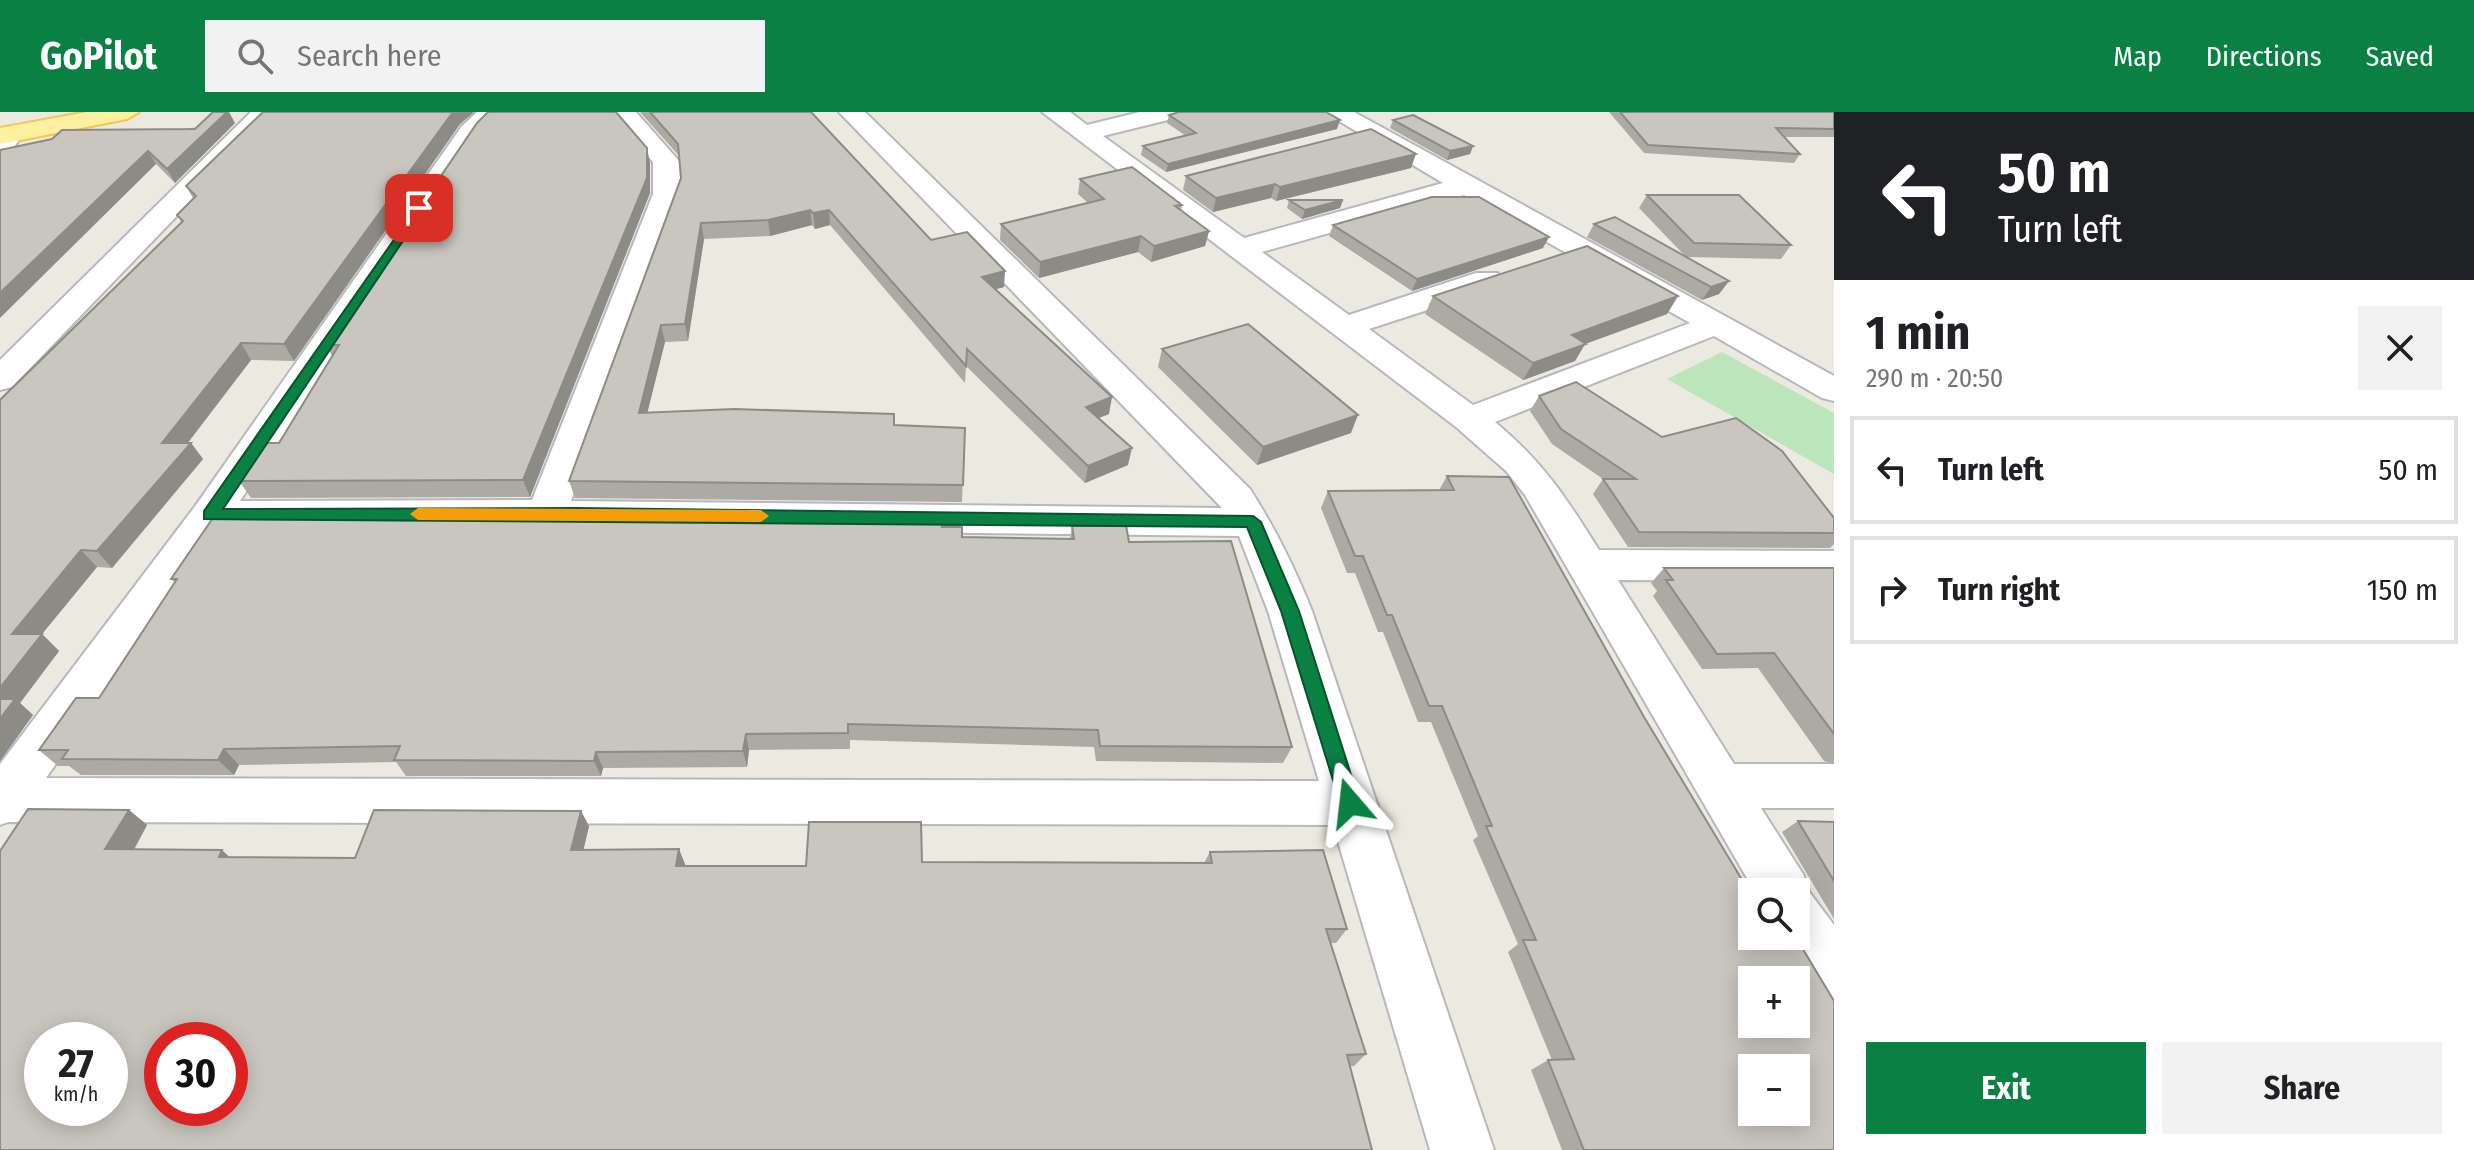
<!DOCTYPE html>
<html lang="en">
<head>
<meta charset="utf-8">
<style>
	body { margin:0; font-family:"Fira Sans Condensed",sans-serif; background:#f2f2f2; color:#202124; height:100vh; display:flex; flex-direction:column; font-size:30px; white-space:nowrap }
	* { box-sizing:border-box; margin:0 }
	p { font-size:26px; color:#757577 }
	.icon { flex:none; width:44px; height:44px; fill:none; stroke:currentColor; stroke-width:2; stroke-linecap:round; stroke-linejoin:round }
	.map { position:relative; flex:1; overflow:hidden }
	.side { display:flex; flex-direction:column; background:#fff; width:640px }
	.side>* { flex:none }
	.guide { background:#202124; color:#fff; overflow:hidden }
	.tools { position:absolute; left:1738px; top:766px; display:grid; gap:16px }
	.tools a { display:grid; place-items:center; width:72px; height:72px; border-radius:0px; background:#fff; box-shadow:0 4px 20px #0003; font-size:40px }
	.speed { position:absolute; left:24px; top:910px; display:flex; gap:16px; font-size:40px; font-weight:700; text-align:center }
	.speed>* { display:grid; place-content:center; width:104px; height:104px; border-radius:50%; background:#fff; box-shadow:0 4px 20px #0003; line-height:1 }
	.speed small { font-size:20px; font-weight:400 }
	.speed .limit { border:12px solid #d22; background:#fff; color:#111 }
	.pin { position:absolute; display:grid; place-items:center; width:68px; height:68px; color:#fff; margin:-34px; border-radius:16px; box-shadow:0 4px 12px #0006 }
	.me { position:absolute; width:88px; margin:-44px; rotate:343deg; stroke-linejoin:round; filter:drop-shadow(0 0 6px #0008) }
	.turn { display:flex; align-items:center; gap:28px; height:168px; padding:0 32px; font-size:36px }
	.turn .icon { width:104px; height:104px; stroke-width:2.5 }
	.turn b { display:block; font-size:56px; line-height:68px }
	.round { display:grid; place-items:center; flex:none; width:84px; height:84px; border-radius:0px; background:#f2f2f2 }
	.overview { display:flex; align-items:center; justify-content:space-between; height:136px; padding:0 32px }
	h1 { font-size:48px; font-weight:700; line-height:60px }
	.primary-button { display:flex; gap:16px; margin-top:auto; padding:16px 32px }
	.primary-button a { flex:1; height:92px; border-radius:0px; background:#0b8043; color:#fff; font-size:32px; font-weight:700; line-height:92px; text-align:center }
	.primary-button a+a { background:#f2f2f2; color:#202124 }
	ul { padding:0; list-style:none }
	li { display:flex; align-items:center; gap:24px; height:108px; margin:0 16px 12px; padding:0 16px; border:4px solid #e0e0e0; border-radius:0px }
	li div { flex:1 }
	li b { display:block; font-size:30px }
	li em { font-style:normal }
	header { display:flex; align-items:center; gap:48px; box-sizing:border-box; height:112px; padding:0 40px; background:#0b8043; color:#fff }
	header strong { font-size:38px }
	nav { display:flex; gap:44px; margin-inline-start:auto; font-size:28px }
	.search { width:560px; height:72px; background:#f2f2f2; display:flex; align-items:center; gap:20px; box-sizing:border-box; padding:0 28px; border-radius:0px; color:#757577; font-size:30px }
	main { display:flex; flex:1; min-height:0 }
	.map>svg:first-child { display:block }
	.green { fill:#bbe5bb }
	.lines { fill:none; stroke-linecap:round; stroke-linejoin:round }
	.minor-casing { stroke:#b6b8bd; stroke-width:4 }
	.major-casing { stroke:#f4c751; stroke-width:4 }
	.minor { fill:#fff; fill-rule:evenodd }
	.major { fill:#fff0a2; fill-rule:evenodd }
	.wall { fill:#adaaa4 }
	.shaded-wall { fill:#8d8b86 }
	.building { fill:#c9c6bf; stroke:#8d8b86; stroke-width:2; fill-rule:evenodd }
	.route { fill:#0b8043; stroke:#07532c; stroke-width:2 }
	.slow { fill:#f59e0b }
</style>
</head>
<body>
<header>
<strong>GoPilot</strong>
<div class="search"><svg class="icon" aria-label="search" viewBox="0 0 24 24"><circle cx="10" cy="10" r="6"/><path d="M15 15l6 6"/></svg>Search here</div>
<nav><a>Map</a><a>Directions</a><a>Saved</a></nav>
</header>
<main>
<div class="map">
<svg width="1834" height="1038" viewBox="0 0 1834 1038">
	<rect width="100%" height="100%" fill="#eceae0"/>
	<path class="green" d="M1722 240 1834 301V362L1667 267Z"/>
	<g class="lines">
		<g class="minor-casing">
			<g id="minor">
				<path d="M251 0H277L12 275 0 278V248Z"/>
				<path d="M477 0H503L480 24 240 389 532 388 653 82V50L610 0H636L679 49 681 82 571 389 1222 396 839 0H865L1250 377C1275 416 1294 454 1312 499L1494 1038H1430L1333 713 8 710 0 713V652L196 393 462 14ZM546 416 1239 424 1268 499 1319 669 46 666 221 417Z"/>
				<path d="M1042 0H1070L1087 13 1140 0H1183L1180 5 1103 24 1244 126 1443 71 1324 0H1354L1834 264V289L1822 286 1714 224 1495 310C1544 351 1565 384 1599 438L1834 439V469L1618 468 1734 652H1834V696H1761L1803 762 1810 781 1834 813V893L1814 885 1779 824H1796V780H1755L1525 383 1506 359 1456 315ZM1464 83 1690 211 1473 293 1369 217 1498 175 1502 168 1498 161H1476L1349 203 1262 140Z"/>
				<path d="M9 15 22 23 9 43 0 45V18Z"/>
			</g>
		</g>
		<g class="major-casing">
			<path id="major" d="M87 0H139L127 7 0 32V16Z"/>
		</g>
		<use href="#minor" class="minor"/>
		<use href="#major" class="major"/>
	</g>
	<g class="wall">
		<path d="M263 0H474L460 12 294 249 251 248 188 331H191L203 347 112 456 97 455 42 522 59 539 20 591 33 603 0 649V288L182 111 177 103 193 86 186 74Z"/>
		<path d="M640 0H811L931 128 1004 175 996 177 1109 302 1098 306 1128 353 1085 371 966 254 965 271 830 113 815 117 812 113 770 124 704 127 688 229 665 230 647 301 894 302 895 313 965 316 962 390 575 386 569 369 681 66 680 45Z"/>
		<path d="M1609 0H1834V25H1784L1800 42 1794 51 1644 41Z"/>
		<path d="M1169 3 1337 17 1166 60 1141 43 1143 34 1186 24 1167 11Z"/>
		<path d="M1393 8 1473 34 1470 42 1447 48 1390 16Z"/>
		<path d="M235 11 175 71 156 52 0 38Z"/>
		<path d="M650 51V81L530 385 251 386 239 369 279 331 332 244 326 233Z"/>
		<path d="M1411 56 1276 89 1271 86 1213 100 1183 78 1186 64Z"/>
		<path d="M1080 67 1182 93 1181 99 1209 119 1205 134 1151 150 1138 140 1039 166 1000 128 1001 112 1088 91 1078 82Z"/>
		<path d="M1647 83 1791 133 1781 147 1687 145 1729 169 1719 182 1702 188 1587 125 1594 112 1684 143 1639 96Z"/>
		<path d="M1289 88H1343L1340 96 1302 107 1287 96Z"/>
		<path d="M1333 113 1543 136 1412 179 1329 124Z"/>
		<path d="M1433 184H1678L1667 202 1585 232 1575 249 1523 268 1425 202Z"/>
		<path d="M1162 237 1351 321 1257 353 1158 255Z"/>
		<path d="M1539 284 1662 325 1834 406V432L1830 436 1628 435 1593 382 1603 367 1552 332 1530 299Z"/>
		<path d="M1447 364 1834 1038H1562L1531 958 1548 948H1552L1508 840 1518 832 1473 728 1478 724 1431 610H1418L1383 520H1378L1355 461H1347L1321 396 1328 379 1439 378Z"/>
		<path d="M962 406V425L1070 427 1072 414 1129 430 1292 635 1283 651 1096 649 1094 635 850 628V637L749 638 747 655 603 656 601 664H406L396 650 239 653 234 663H81L69 654H58L39 638 99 586 175 471 171 467Z"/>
		<path d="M1664 456H1834V652L1824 649 1758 556 1702 557 1653 484 1657 479 1651 471Z"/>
		<path d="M129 698 147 713 134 738 229 745 355 746 589 714 583 738 685 752V754H806L922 750 1204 751 1210 740 1347 817 1336 831H1330L1366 942 1354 954 0 1038Z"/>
		<path d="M1798 709 1834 710V807L1782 720Z"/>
	</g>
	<g class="shaded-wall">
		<path d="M227 0H229L235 11 175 71 167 57Z"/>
		<path d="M453 0H474L460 12 294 249 284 232Z"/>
		<path d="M1340 8 1337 17 1166 60 1168 52Z"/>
		<path d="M1473 34 1470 42 1447 48 1450 39Z"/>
		<path d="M647 36 650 51V81L530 385 523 368Z"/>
		<path d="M148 39 156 52 0 206V181Z"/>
		<path d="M1416 42 1411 56 1276 89 1280 75Z"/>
		<path d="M1275 72 1271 86 1213 100 1216 86Z"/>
		<path d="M1343 88 1340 96 1302 107 1305 98Z"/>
		<path d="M810 98 812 113 770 124 768 108Z"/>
		<path d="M829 98 830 113 815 117 813 101Z"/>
		<path d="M701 111 704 127 688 229 685 212Z"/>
		<path d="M1209 119 1205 134 1151 150 1154 134Z"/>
		<path d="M1141 124 1138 140 1039 166 1040 150Z"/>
		<path d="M1549 125 1543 136 1412 179 1417 167Z"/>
		<path d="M1005 159 1004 175 981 181 982 165Z"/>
		<path d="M1729 169 1719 182 1702 188 1711 175Z"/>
		<path d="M1678 184 1667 202 1585 232 1575 249 1523 268 1533 251 1572 223Z"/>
		<path d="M661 213 665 230 643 318 639 301Z"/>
		<path d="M241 231 251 248 175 347 162 331Z"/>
		<path d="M1112 285 1109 302 1083 312 1086 295Z"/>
		<path d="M1358 303 1351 321 1257 353 1263 335Z"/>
		<path d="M191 331 203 347 112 456 97 439Z"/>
		<path d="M1132 336 1128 353 1085 371 1088 354Z"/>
		<path d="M962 406V424L941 415Z"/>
		<path d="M81 438 97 455 42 522 59 539 20 591 33 603 0 649V576L12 522Z"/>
		<path d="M746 622 749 638 747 655 743 639Z"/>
		<path d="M224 637 239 653 234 663 218 648Z"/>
		<path d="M596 640 603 656 601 664 594 649Z"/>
		<path d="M129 698 147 713 125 753 105 737Z"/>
		<path d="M581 699 589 714 580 753 571 738Z"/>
		<path d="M679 737 685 752 682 769 676 754Z"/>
		<path d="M222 738 239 754 219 745Z"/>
	</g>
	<g class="building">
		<path d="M213 0H227L167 57 148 39 0 181V38L52 27 62 18 195 17Z"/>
		<path d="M263 0H453L284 232 241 231 162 331H191L97 439 81 438 12 522H42L0 576V288L183 109 177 103 196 84 186 74Z"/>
		<path d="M488 0H616L647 36V66L523 368 239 369 266 331H279L339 233H326L477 11Z"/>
		<path d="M650 0H811L931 128 967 120 1005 159 982 165 1112 285 1086 295 1132 336 1088 354 967 237 966 254 829 98 813 101 810 98 768 108 701 111 685 212 661 213 639 301 734 297 894 302V313L965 316 963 373 569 369 681 66 678 32Z"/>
		<path d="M1179 0H1326L1340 8 1168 52 1143 34 1196 21 1169 3Z"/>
		<path d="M1620 0H1834V17L1776 16 1800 42 1648 33Z"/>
		<path d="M1413 3 1473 34 1450 39 1393 8Z"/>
		<path d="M1371 17 1416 42 1280 75 1275 72 1216 86 1186 64Z"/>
		<path d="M1132 55 1182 93 1175 94 1209 119 1154 134 1141 124 1040 150 1001 112 1104 87 1080 67Z"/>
		<path d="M1647 83H1739L1791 133 1694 131Z"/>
		<path d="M1432 85H1479L1549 125 1417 167 1333 113Z"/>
		<path d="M1289 88H1343L1305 98Z"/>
		<path d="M1615 105 1729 169 1711 175 1594 112Z"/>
		<path d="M1587 134 1678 184 1572 223 1586 232 1533 251 1433 184Z"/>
		<path d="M1248 212 1358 303 1263 335 1162 237Z"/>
		<path d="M1576 270 1662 325 1736 306 1782 339 1834 406V421L1639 420 1603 367H1636L1561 317 1539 284Z"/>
		<path d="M1447 364 1509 365 1644 605 1747 776H1766L1769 780H1752V824H1795L1834 889V1038H1584L1548 948 1574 947 1523 828H1536L1486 714H1492L1442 594H1429L1392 503H1387L1363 444H1355L1328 379 1454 378ZM1752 868H1796V912H1752ZM1752 956H1796V1000H1752Z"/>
		<path d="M539 402 962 406 941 415H962V425L1074 427 1072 414 1126 413 1129 430 1231 429 1292 635 1100 634 1098 618 848 612V621L746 622 743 639 596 640 594 649 394 648 400 634 224 637 218 648 62 647 68 638H39L76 586H99L177 467H171L215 403Z"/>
		<path d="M1664 456H1834V622L1774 541 1717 542 1666 468H1673Z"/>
		<path d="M0 587H15L0 607Z"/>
		<path d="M28 697 129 698 105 737 222 738 219 745 355 746 374 698 581 699 571 738 679 737 676 754H806L809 710H921L922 750 1212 751 1210 740 1323 738 1347 817H1326L1366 942 1347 943 1372 1038H0V739ZM42 928H110V996H42ZM162 928H230V996H162Z"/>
		<path d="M1798 709 1834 710V769Z"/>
	</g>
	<path class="route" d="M419 92 425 96 223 397 576 396 1253 404 1261 410 1299 499 1360 691 1357 697H1343L1340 691 1281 499 1247 415 204 407V399Z"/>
	<path class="slow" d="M418 396 761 398 769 404 761 410 418 408 410 402Z"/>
</svg>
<div class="tools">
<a><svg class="icon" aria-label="search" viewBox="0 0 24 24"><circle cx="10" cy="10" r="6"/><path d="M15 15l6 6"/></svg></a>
<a>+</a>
<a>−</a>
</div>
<div class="speed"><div>27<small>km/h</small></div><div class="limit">30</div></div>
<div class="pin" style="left:419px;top:96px;background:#d93025"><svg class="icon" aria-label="arrive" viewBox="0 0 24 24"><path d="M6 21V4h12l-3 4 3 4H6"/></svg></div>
<svg class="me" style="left:1350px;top:691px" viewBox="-20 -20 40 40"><path d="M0-17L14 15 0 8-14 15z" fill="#0b8043" stroke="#fff" stroke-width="4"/></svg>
</div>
<section class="side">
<div class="guide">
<div class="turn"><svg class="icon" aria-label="left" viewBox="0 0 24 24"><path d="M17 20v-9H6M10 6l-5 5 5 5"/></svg><div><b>50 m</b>Turn left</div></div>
</div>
<div class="overview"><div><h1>1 min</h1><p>290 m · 20:50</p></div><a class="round"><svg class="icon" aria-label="close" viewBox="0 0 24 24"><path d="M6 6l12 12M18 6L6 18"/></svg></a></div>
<ul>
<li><svg class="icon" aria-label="left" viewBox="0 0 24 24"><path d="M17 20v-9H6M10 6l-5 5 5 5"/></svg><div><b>Turn left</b></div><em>50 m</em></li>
<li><svg class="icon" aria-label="right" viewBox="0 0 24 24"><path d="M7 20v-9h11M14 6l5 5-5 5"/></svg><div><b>Turn right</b></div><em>150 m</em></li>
</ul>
<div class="primary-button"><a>Exit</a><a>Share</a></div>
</section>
</main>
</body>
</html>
